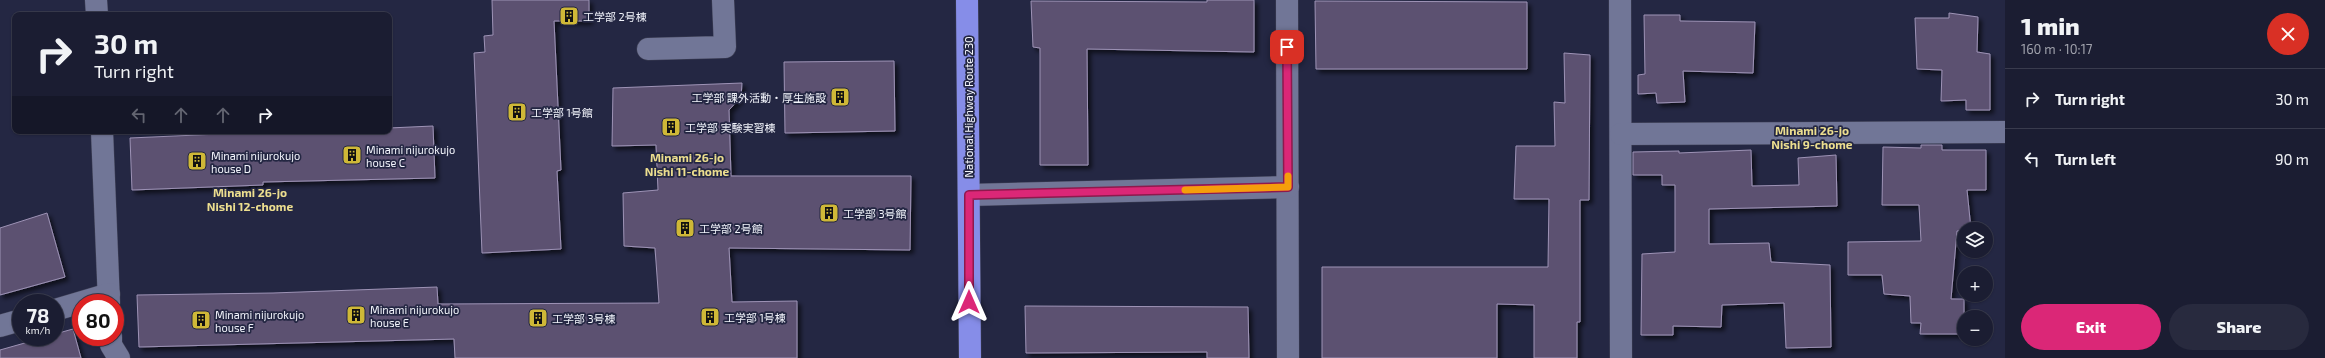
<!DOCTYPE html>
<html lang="en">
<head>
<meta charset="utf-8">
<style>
	body { margin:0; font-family:"Exo 2","Noto Sans JP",sans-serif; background:#282a3e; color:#f1f3f6; height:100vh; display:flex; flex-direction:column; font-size:15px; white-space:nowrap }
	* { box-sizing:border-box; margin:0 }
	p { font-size:13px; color:#a0a2ac }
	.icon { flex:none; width:22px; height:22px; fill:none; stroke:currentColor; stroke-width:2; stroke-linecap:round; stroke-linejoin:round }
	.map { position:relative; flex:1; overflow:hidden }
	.drawer { display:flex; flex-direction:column; background:#1b1d32; width:320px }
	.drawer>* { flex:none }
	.guide { position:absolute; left:12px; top:12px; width:380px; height:122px; border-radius:8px; box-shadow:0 1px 3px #0004,0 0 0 1px #393b4d; background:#1b1d32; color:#f1f3f6; overflow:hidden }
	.fabs { position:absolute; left:1957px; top:222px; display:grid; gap:8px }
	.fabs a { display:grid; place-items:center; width:36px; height:36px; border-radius:50%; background:#1b1d32; box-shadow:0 1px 3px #0004,0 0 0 1px #393b4d; font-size:20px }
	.speed { position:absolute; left:12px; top:294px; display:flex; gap:8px; font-size:20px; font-weight:700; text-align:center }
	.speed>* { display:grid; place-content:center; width:52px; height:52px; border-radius:50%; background:#1b1d32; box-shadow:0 1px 3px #0004,0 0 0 1px #393b4d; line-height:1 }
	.speed small { font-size:10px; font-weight:400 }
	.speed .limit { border:6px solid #d22; background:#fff; color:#111 }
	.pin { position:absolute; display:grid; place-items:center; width:34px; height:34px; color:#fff; margin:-17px; border-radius:8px; box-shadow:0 2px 6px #0006 }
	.me { position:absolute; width:44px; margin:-22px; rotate:0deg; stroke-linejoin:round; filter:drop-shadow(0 0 3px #0008) }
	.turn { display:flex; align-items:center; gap:14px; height:84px; padding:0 16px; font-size:18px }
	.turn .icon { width:52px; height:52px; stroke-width:2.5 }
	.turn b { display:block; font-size:28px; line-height:34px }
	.lanes { display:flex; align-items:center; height:38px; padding:0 16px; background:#0003; justify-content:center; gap:20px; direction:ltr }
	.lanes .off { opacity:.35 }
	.round { display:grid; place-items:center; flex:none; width:42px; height:42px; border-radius:21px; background:#282a3e }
	.summary { display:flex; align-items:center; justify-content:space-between; height:68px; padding:0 16px }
	h1 { font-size:24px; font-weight:800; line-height:30px }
	.cta { display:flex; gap:8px; margin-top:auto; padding:8px 16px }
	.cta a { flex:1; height:46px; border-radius:24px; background:#db2777; color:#fff; font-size:16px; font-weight:800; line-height:46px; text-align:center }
	.cta a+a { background:#282a3e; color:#f1f3f6 }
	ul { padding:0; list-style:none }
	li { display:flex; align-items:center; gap:12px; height:60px; padding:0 16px; border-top:1px solid #393b4d }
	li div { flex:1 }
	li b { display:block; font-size:15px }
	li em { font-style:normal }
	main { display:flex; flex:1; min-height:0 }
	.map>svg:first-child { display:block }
	.building { fill:#5b5171; stroke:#9e93b6; filter:url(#shadow) }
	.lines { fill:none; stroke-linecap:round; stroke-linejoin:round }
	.minor-casing { stroke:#404257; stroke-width:23 }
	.highway-casing { stroke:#404257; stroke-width:23 }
	.minor { stroke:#717697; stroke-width:22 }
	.highway { stroke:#868de8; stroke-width:22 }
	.route-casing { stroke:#8e194d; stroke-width:10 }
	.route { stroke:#db2777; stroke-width:7 }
	.slow { stroke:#f59e0b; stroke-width:7 }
	.labels { text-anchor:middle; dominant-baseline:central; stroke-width:3.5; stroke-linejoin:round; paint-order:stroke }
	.poi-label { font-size:11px; fill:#f3f5fc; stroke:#242743; text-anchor:start }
	.street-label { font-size:11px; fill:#f3f5fc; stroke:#242743 }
	.neighbourhood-label { font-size:12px; font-weight:bold; fill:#ecde8f; stroke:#242743 }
</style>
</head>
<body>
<main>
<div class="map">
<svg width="2005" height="358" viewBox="0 0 2005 358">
	<defs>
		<filter id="shadow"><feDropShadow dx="3.5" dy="3.5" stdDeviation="2" flood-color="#0009"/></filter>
	</defs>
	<rect width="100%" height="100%" fill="#242743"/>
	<g class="building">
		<path d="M492 0H589V21H554L561 170 557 171 561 249 482 253 474 53 485 52 484 36 493 35Z"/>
		<path d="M1207 0H1254V52L1087 49 1088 165H1040V48L1033 47 1031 1 1207 2Z"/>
		<path d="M1315 1 1527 2V69H1316Z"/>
		<path d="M1949 13 1978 17 1977 52 1990 54V110H1966V100L1941 101 1942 70 1917 69 1915 18H1949Z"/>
		<path d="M1644 15H1680V21L1755 22 1753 73 1683 71 1685 102 1657 103 1656 93 1638 94V75L1645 74Z"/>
		<path d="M1564 53 1590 55 1589 200H1580V322H1577V358H1534V305L1497 304V358H1322V267H1548L1549 199H1514L1516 146H1555L1554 102 1565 103Z"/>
		<path d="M894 61 895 131 785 133 784 62Z"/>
		<path d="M742 83 741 97 729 110 731 176H911L910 250 729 248 732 302 797 301V358H455L454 339 139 347 137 295 273 293 437 287 438 304 659 303 655 248 624 246 623 193 658 190 656 145 612 146 613 88Z"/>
		<path d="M433 126 435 178 263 182V185L132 190 130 138 287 131H389V128Z"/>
		<path d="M1921 145H1942V150H1986V190H1967L1971 229 1957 231 1951 299H1964V334H1920L1921 323H1911L1910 296 1884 294 1882 275H1848V242L1921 241 1919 205H1882L1883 147 1921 148Z"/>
		<path d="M1751 150 1752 186 1799 185 1798 158 1836 155 1837 206 1709 209V244L1769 243 1771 262 1830 265 1831 347 1786 348 1784 303 1722 305 1721 327 1673 326V335H1641L1642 254 1675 252V185H1662V175H1633V152L1679 151V153Z"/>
		<path d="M47 213 65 277 0 295V228Z"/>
		<path d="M1025 306 1248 307 1249 358H1207V352L1026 353Z"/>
		<path d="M73 329 81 358H0V350L46 337H55V334Z"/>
	</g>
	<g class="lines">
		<g class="minor-casing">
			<g id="minor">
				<path d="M96 0 97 15"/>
				<path d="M1287 0 1288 358"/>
				<path d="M1620 0 1621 358"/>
				<path d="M648 49 725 47 723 0"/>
				<path d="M102 131 109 303"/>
				<path d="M1621 134 2005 132"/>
				<path d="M969 195 1288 187"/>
				<path d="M55 310 109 294"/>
				<path d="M0 326 21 320"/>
				<path d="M111 337V345L119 358"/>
			</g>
		</g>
		<g class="highway-casing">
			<path id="highway" d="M967 0 970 358"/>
		</g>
		<use href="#minor" class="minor"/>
		<use href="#highway" class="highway"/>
	</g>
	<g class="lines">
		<g class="route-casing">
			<path id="route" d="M969 302V195L1288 187 1287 47"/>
		</g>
		<use href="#route" class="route"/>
		<path class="slow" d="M1185 190 1288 187V176"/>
	</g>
	<defs>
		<g id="building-square" transform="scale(1)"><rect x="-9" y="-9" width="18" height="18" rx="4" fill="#cfb837" stroke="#242743"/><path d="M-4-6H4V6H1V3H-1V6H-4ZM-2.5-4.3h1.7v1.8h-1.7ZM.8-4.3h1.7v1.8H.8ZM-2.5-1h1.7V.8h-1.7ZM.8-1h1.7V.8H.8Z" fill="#111"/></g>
	</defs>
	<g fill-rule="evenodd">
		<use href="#building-square" x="569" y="16"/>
		<use href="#building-square" x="840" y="97"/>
		<use href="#building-square" x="517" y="112"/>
		<use href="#building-square" x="671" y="127"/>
		<use href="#building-square" x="352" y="155"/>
		<use href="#building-square" x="197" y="161"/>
		<use href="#building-square" x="829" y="213"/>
		<use href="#building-square" x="685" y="228"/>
		<use href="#building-square" x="356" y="315"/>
		<use href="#building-square" x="710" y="317"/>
		<use href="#building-square" x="538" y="318"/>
		<use href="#building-square" x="201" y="320"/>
	</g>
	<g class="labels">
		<g class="poi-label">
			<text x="583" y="16">工学部 2号棟</text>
			<text x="826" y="97" text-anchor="end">工学部 課外活動・厚生施設</text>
			<text x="531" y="112">工学部 1号館</text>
			<text x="685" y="127">工学部 実験実習棟</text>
			<text x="366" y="149">Minami nijurokujo<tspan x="366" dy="13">house C</tspan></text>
			<text x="211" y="155">Minami nijurokujo<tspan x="211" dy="13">house D</tspan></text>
			<text x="843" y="213">工学部 3号館</text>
			<text x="699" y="228">工学部 2号館</text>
			<text x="370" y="309">Minami nijurokujo<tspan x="370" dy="13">house E</tspan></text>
			<text x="215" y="314">Minami nijurokujo<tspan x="215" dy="13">house F</tspan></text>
			<text x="724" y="317">工学部 1号棟</text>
			<text x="552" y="318">工学部 3号棟</text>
		</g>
		<g class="street-label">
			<text transform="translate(968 107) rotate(-90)">National Highway Route 230</text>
		</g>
		<g class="neighbourhood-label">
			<text x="1812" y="130">Minami 26-jo<tspan x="1812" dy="14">Nishi 9-chome</tspan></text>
			<text x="687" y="157">Minami 26-jo<tspan x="687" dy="14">Nishi 11-chome</tspan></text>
			<text x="250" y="192">Minami 26-jo<tspan x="250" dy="14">Nishi 12-chome</tspan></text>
		</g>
	</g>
</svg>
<div class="fabs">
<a><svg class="icon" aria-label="layers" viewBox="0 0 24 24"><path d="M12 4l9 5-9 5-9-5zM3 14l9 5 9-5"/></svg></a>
<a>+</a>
<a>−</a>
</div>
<div class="speed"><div>78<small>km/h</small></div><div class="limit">80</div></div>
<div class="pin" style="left:1287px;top:47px;background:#d93025"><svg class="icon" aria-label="arrive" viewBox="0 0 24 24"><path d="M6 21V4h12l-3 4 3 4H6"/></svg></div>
<svg class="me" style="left:969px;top:302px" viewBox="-20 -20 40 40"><path d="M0-17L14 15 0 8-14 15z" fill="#db2777" stroke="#fff" stroke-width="4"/></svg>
<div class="guide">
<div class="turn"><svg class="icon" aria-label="right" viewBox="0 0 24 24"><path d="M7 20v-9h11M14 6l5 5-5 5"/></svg><div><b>30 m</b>Turn right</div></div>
<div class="lanes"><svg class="icon off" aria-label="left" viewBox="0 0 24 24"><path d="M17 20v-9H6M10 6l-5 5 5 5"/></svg><svg class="icon off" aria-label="ahead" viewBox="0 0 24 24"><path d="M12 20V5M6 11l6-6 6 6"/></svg><svg class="icon off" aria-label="ahead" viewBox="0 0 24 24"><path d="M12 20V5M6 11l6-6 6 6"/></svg><svg class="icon" aria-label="right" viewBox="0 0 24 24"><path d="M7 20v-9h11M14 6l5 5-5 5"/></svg></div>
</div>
</div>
<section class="drawer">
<div class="summary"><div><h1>1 min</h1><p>160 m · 10:17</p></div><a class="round" style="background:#d93025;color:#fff"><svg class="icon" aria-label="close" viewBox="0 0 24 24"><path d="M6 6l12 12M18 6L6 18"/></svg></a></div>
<ul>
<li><svg class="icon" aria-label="right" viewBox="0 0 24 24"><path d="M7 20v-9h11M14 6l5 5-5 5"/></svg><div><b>Turn right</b></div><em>30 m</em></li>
<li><svg class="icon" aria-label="left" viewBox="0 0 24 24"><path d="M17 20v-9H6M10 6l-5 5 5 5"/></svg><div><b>Turn left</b></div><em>90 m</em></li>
</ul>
<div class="cta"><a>Exit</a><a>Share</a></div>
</section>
</main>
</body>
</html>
